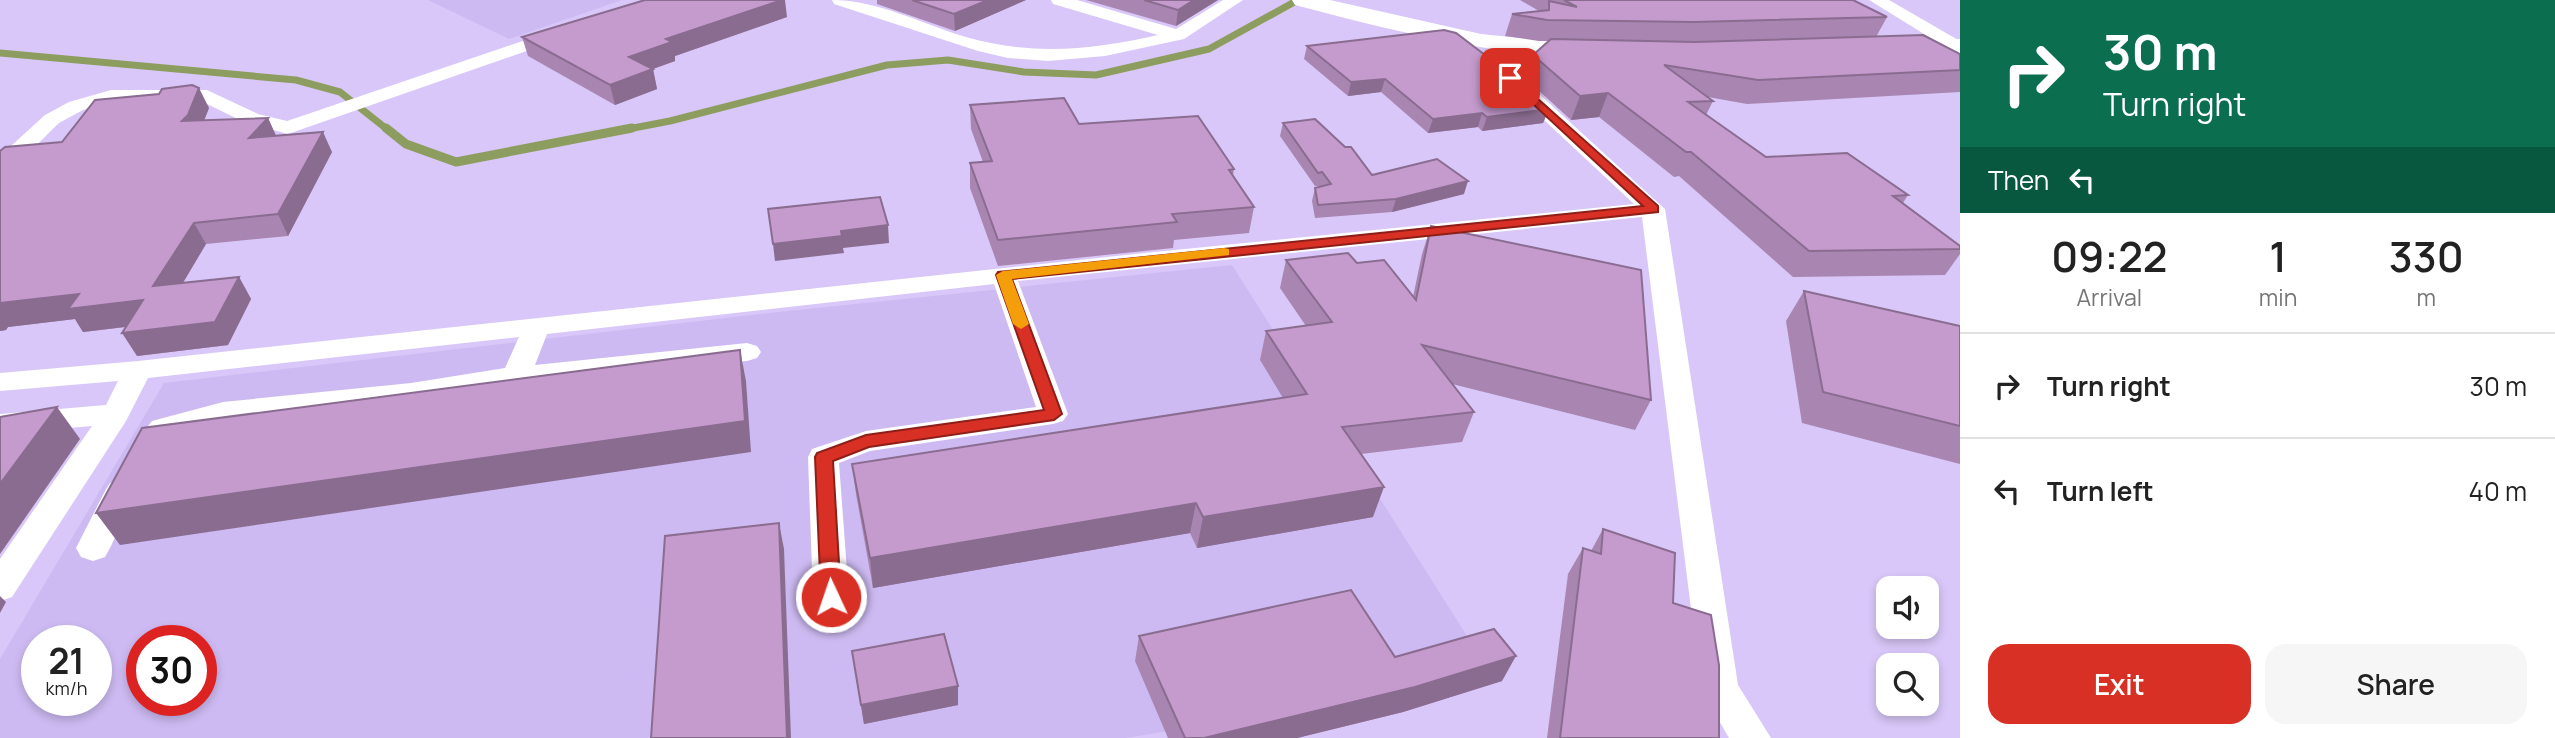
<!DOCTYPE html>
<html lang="en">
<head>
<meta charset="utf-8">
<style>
	body { margin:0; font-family:Manrope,sans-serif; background:#f6f6f6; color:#222; height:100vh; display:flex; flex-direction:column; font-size:26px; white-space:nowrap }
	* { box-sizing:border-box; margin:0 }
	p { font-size:23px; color:#767676 }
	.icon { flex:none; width:38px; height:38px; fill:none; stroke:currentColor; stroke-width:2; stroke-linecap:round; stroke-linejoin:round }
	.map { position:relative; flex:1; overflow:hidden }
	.side { display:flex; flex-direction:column; background:#fff; width:595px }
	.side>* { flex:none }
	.guide { background:#0b6e4f; color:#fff; overflow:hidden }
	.fabs { position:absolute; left:1876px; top:576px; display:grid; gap:14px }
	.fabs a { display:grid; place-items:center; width:63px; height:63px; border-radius:14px; background:#fff; box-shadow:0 4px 10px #0003; font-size:35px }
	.speed { position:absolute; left:21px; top:625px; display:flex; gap:14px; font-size:35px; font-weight:700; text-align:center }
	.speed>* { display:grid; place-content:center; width:91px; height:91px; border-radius:50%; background:#fff; box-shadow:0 4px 10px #0003; line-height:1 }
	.speed small { font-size:18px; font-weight:400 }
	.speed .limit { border:10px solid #d22; background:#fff; color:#111 }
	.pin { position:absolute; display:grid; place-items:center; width:60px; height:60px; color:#fff; margin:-30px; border-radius:14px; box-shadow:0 4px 10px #0006 }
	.me { position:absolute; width:77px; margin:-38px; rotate:357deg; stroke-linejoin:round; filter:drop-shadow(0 0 5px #0008) }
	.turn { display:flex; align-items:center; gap:24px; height:147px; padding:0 28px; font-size:32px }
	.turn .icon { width:91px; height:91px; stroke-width:2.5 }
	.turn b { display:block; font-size:49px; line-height:60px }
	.then { display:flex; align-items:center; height:66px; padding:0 28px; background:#0003; gap:14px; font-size:26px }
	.eta { display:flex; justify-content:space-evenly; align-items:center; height:119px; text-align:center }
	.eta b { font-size:42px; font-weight:600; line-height:49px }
	.primary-button { display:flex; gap:14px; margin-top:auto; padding:14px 28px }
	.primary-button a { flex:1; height:80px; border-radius:21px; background:#d93025; color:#fff; font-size:28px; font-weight:600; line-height:80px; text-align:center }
	.primary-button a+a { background:#f6f6f6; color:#222 }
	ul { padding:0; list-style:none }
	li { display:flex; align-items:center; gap:21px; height:105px; padding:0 28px; border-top:2px solid #e0e0e0 }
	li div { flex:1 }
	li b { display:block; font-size:26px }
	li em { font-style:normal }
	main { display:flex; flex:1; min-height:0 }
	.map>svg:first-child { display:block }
	.built { fill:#cdbaf2; fill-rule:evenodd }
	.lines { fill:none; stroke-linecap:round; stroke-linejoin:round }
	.stream-far1 { stroke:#8d9d5f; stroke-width:7 }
	.stream { stroke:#8d9d5f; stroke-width:9 }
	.street { fill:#fff; fill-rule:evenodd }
	.primary { fill:#fff; fill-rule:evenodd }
	.wall { fill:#a985b1 }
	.shaded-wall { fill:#8a6c90 }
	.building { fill:#c59bce; stroke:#8a6c90; stroke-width:2 }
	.route { fill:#d93025; stroke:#8d1f18; stroke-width:2 }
	.slow { fill:#f59e0b }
</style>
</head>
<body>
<main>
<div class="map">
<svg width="1960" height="738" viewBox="0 0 1960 738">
	<rect width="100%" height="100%" fill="#d8c7f8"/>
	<g class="built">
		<path d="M428 0H622L509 39Z"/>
		<path d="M1232 265 1493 677 1126 738H0V659L164 383 778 312ZM37 640H96V700H37ZM142 640H201V700H142Z"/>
	</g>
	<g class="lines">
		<g class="stream-far1">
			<path d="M0 53 296 80 340 92 388 130"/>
			<path d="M623 130 670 121 887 65 948 60 1024 72 1096 75 1209 49 1298 0"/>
		</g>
		<path class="stream" d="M386 128 406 144 456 162 632 128"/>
		<g class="street">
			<path d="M832 0C878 0 922 24 966 37 1031 56 1093 50 1158 35L1053 4 1051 0H1077L1176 29 1223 0H1243L1184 39 1105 56 1048 61 1008 58 978 51 834 4Z"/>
			<path d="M1869 0H1889L1960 41V50H1950Z"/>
			<path d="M561 28 567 29 570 33 567 37 288 134 244 122 203 102H112L83 110 59 123 8 173 0 175V156L45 115 69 102 111 90H207L258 114 287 121Z"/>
			<path d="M1539 46 1548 51 1518 80 1526 82 1665 209 1738 685 1771 738H1729L1701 689 1642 217 1018 281 1068 414 1063 421 1053 424 870 451 839 463 849 598 843 608 831 612 819 608 813 598 808 457 812 449 866 431 1036 407 994 284 547 334 535 365 747 343 757 346 761 352 757 358 747 361 516 385 411 401 223 422 173 435 162 449 151 453 140 449 136 442 152 421 223 402 411 383 505 368 519 337 148 378 126 421 12 597 0 601V559L92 426 0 434V414L106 405 118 381 0 391V373L138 361 1135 254 1634 204 1512 90 1509 86 1511 83 1503 82 1501 78 1533 47Z"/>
			<path d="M121 479 132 483 137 491 110 548 105 557 93 561 81 557 76 548 105 491 110 483Z"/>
		</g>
		<g class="primary">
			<path d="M1292 0H1330L1481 34 1591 45 1600 47 1603 52 1600 57 1591 59C1490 55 1393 31 1295 5Z"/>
			<path d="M1960 39V53L1892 56 1883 54 1880 49 1883 44 1892 42Z"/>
		</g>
	</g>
	<g class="wall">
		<path d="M877 0H1026L955 31 877 4Z"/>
		<path d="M1086 0H1218L1176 26Z"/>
		<path d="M1520 0H1853L1887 17 1876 37 1960 54V92L1747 104 1708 97 1713 101 1706 115 1766 157 1908 195 1903 203 1960 246V254L1945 275 1793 277 1679 176 1674 177 1599 117 1571 120 1525 78 1533 55 1548 41H1539L1505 36 1512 14 1539 11Z"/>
		<path d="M787 17 675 56V61L653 69 657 89 615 105 528 56 522 37Z"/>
		<path d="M1307 46 1549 109 1543 123 1482 131 1478 127 1428 133 1381 92 1348 96 1304 59Z"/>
		<path d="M970 105 1079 124 1234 169 1233 176 1254 207 1249 233 1174 240 1173 248 998 266 970 188V163L983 162 971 129Z"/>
		<path d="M209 108 204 121 268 118 276 136 332 152 288 236 206 244 183 283 239 277 251 299 228 345 137 356 126 327 83 332 75 319 8 327 6 330 0 331V151L62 142Z"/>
		<path d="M1283 123 1345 147 1372 175 1464 194 1392 212 1315 218 1312 201 1315 188 1320 187 1319 186H1315L1280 136Z"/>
		<path d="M1431 226 1651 400 1635 430 1452 384 1474 412 1462 442 1361 454 1373 517 1197 548 1190 533 873 588 856 494 852 464 1283 398 1260 360 1266 331 1306 326 1280 288 1286 260 1357 263 1413 297 1422 254Z"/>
		<path d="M1804 291 1960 326V464L1802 423 1786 321Z"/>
		<path d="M1603 529 1673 603 1719 738H1547L1568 574 1583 548 1591 551Z"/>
		<path d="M1139 636 1395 657 1502 681 1403 712 1297 738H1168L1135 661Z"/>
		<path d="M852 651 958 705 864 724Z"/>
	</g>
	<g class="shaded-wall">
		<path d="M782 0H785L787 17 675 56V61L633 76 629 57 666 39Z"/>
		<path d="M988 0H1026L955 31 954 14Z"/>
		<path d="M1194 0H1218L1176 26 1178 10Z"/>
		<path d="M653 69 657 89 615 105 610 85Z"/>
		<path d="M1385 79 1381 92 1348 96 1351 82Z"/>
		<path d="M199 88 209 108 198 135 182 121Z"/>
		<path d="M1608 93 1599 117 1571 120 1580 96Z"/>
		<path d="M1549 109 1543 123 1482 131 1487 117Z"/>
		<path d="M1482 113 1478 127 1428 133 1433 119Z"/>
		<path d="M268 118 277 138H249Z"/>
		<path d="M323 132 332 152 288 236 278 214Z"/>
		<path d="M1468 181 1464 194 1392 212 1396 199Z"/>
		<path d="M194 223 206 244 167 309 153 286Z"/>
		<path d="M888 225 889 243 843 248 844 253 775 261 773 244 841 231Z"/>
		<path d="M239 277 251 299 228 345 137 356 122 333Z"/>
		<path d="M79 294 143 300 157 323 83 332 75 319 8 327 6 330 0 331V303Z"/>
		<path d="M740 350 746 381 751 452 120 545 96 513Z"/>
		<path d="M57 407 80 439 0 554V484Z"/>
		<path d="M1384 487 1373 517 1197 548 1203 517Z"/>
		<path d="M1196 503 1190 533 873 588 870 558Z"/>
		<path d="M779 523 784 549 791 738H787Z"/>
		<path d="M0 596 6 602 0 613Z"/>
		<path d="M1516 656 1502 681 1403 712 1297 738H1204Z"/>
		<path d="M958 686V705L864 724 861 705Z"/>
	</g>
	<g class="building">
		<path d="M645 0H782L666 39 672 42 629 57 653 69 610 85 522 37Z"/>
		<path d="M912 0H988L954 14Z"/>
		<path d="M1144 0H1194L1178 10Z"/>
		<path d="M1564 0H1853L1887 17 1694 22 1547 20 1512 14 1549 10V1L1577 7Z"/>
		<path d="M1444 30 1456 33 1506 71 1549 109 1487 117 1482 113 1433 119 1385 79 1351 82 1307 46Z"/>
		<path d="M1923 35 1960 54V70L1758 80 1664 65 1713 101 1688 102 1766 157 1847 153 1908 195 1893 196 1960 246V249L1809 251 1691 152H1686L1608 93 1580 96 1533 55 1551 39 1695 42Z"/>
		<path d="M192 85 199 88 188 115 182 121 268 118 249 138 323 132 278 214 194 223 153 286 239 277 215 322 122 333 143 300 68 309 79 294 0 303V151L5 147 62 142 95 100 159 94 162 89Z"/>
		<path d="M1064 98 1079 124 1198 116 1234 169 1229 170 1254 207 1172 214 1177 222 998 240 970 163 992 161 970 105Z"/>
		<path d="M1315 119 1345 147H1351L1372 175 1437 159 1468 181 1396 199 1318 205 1315 188 1331 184 1322 172 1318 173 1283 123Z"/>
		<path d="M880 197 888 225 841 231 842 236 773 244 768 209Z"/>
		<path d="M1431 226 1641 270 1651 400 1422 345 1474 412 1342 427 1384 487 1203 517 1196 503 870 558 852 464 1307 394 1266 331 1332 322 1286 260 1348 253 1357 263 1384 260 1416 300Z"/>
		<path d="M1804 291 1960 326V426L1823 392Z"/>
		<path d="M740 350 745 421 96 513 142 428Z"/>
		<path d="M57 407 0 484V417Z"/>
		<path d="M779 523 787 738H651L665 536Z"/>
		<path d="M1603 529 1675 553 1673 603 1711 615 1719 665V738H1560L1583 548 1601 554Z"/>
		<path d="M1351 590 1395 657 1494 629 1516 656 1415 687 1204 738H1185L1139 636Z"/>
		<path d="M944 634 958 686 861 705 852 651Z"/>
	</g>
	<path class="route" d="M1510 74 1658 206V212L1012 279 1062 414 1054 420 869 447 833 461 841 597 838 603 831 605 824 603 821 597 815 457 817 453 866 435 1044 410 996 275 998 272 1643 206 1507 80 1505 78Z"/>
	<path class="slow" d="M1224 248 1229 249V255L1012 279 1029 324 1021 329 1013 324 996 275 1003 271Z"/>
</svg>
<div class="fabs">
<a><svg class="icon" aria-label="sound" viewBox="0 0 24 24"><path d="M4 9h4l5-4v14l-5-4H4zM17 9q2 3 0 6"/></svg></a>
<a><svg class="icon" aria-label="search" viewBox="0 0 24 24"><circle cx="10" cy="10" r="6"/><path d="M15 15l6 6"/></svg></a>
</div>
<div class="speed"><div>21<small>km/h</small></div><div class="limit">30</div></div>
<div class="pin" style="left:1510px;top:78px;background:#d93025"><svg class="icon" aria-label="arrive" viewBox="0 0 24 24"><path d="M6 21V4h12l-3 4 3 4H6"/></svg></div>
<svg class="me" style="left:831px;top:597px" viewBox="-20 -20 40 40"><circle r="17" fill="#d93025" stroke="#fff" stroke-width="3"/><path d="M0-11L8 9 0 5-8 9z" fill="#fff"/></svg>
</div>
<section class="side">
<div class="guide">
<div class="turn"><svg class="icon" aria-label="right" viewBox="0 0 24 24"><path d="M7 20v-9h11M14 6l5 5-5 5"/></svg><div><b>30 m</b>Turn right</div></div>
<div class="then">Then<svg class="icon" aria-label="left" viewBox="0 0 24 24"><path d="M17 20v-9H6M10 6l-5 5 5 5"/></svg></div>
</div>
<div class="eta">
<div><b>09:22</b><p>Arrival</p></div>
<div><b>1</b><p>min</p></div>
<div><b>330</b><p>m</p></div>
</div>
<ul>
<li><svg class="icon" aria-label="right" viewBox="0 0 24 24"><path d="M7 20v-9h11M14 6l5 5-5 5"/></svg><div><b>Turn right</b></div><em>30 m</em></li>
<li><svg class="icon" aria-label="left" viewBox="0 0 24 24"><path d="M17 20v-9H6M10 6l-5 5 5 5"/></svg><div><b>Turn left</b></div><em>40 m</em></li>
</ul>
<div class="primary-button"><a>Exit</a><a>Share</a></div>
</section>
</main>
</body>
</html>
